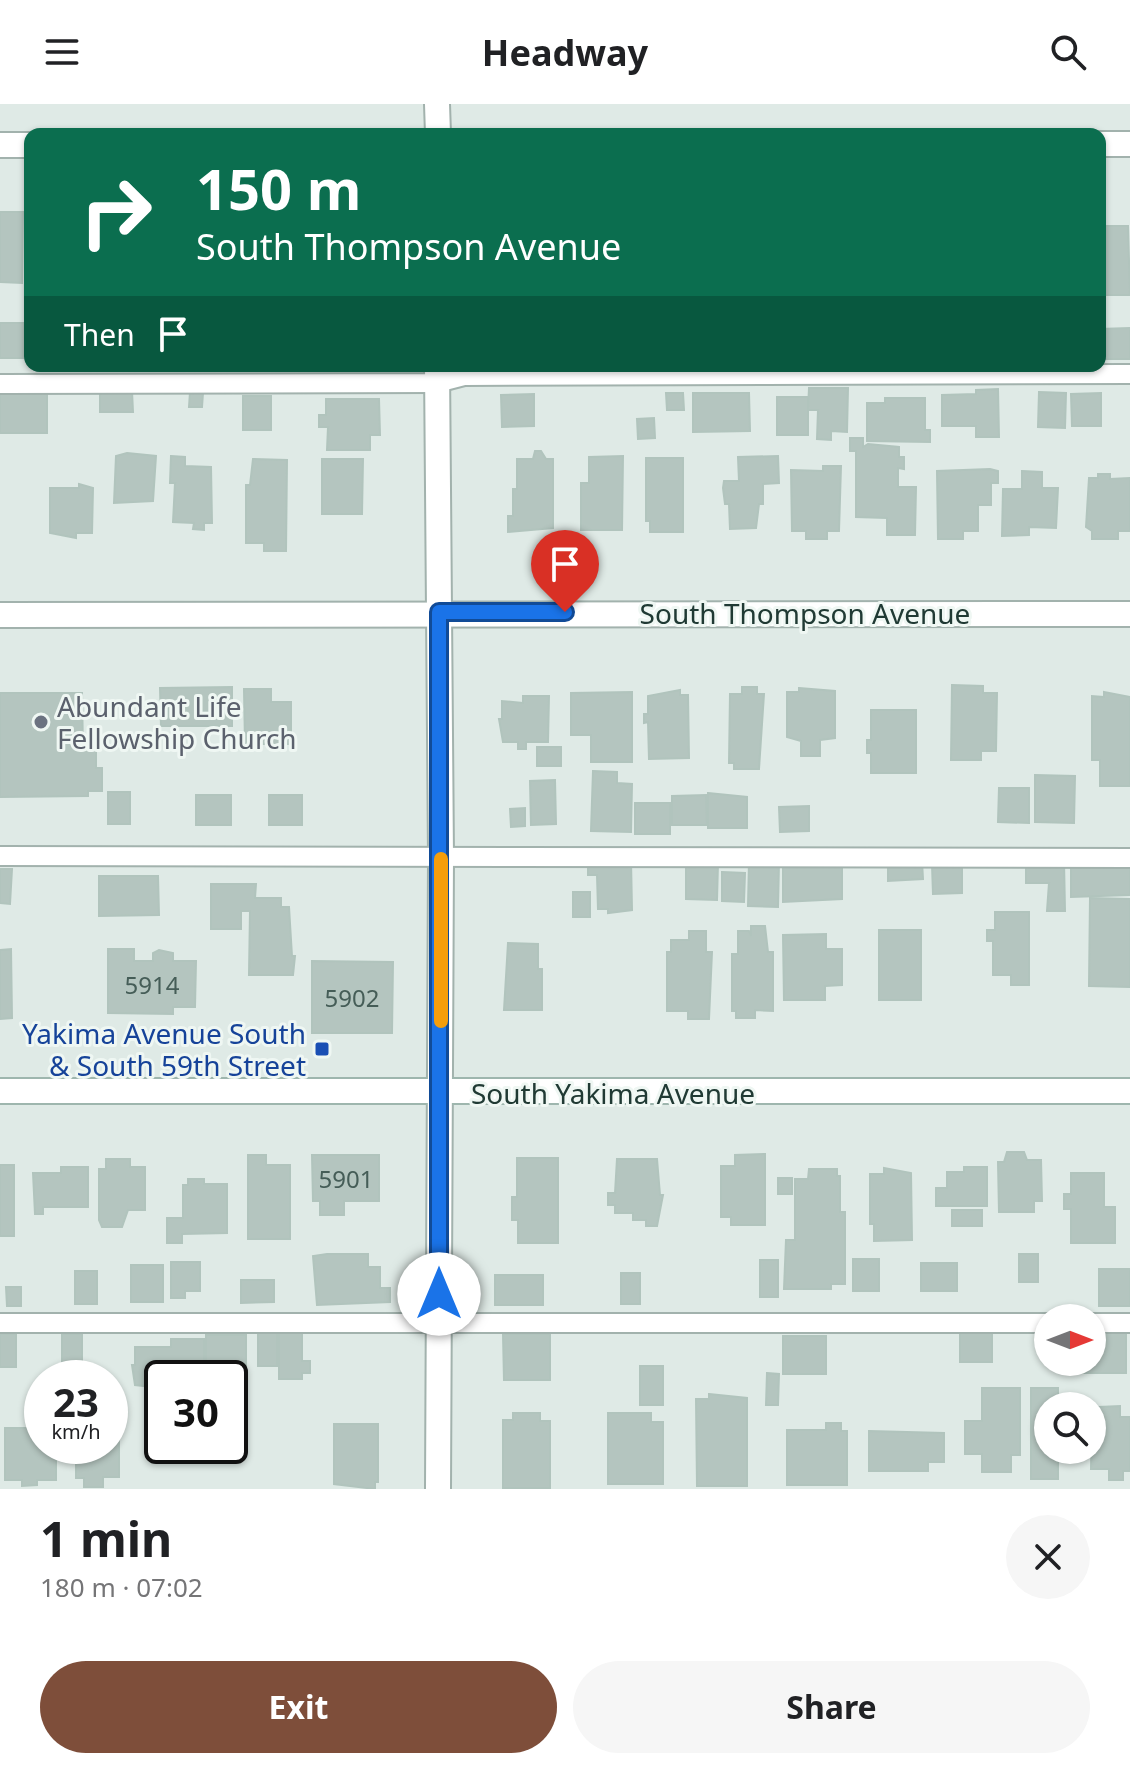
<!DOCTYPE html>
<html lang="en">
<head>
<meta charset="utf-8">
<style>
	body { margin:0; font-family:"Noto Sans",sans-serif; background:#f6f6f6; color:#202124; height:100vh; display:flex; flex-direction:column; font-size:30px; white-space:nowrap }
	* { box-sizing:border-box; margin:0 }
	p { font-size:26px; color:#757577 }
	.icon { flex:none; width:44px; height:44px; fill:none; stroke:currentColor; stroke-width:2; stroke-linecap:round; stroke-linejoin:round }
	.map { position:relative; height:1385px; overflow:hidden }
	.side { display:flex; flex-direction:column; background:#fff; flex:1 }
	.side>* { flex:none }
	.banner { position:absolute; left:24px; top:24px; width:1082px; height:244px; border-radius:16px; box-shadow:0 2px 6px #0004; background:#0b6e4f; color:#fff; overflow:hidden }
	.needle { width:52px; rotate:90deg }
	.tools { position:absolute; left:1034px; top:1200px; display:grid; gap:16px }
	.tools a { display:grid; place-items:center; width:72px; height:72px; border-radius:50%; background:#fff; box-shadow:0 2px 6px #0004; font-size:40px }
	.speed { position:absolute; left:24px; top:1256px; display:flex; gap:16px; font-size:40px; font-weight:700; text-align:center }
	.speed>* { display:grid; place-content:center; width:104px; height:104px; border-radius:50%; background:#fff; box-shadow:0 2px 6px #0004; line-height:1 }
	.speed small { font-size:20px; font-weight:400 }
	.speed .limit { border:4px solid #111; border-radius:12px; background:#fff; color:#111 }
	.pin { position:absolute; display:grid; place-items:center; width:68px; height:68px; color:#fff; margin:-82px -34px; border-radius:50% 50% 50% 0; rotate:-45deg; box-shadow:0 0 8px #0007 }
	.pin .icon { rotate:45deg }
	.me { position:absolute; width:88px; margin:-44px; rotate:0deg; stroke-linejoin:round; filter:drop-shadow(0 0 6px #0008) }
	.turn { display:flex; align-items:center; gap:28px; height:168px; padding:0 40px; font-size:36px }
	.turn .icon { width:104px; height:104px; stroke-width:2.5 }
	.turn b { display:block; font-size:56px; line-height:68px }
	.then { display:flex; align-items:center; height:76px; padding:0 40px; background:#0003; gap:16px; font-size:30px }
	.round { display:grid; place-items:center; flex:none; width:84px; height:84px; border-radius:42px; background:#f6f6f6 }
	.headline { display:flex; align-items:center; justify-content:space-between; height:136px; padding:0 40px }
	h1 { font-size:48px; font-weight:700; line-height:60px }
	.primary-button { display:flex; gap:16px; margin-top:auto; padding:16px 40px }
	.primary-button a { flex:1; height:92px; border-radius:48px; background:#7e4e3a; color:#fff; font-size:32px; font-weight:700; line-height:92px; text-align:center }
	.primary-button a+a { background:#f6f6f6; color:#202124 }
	header { display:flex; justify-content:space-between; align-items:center; height:104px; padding:0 40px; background:#fff; font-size:36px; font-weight:700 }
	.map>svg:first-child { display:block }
	.building { fill:#b4c5bf; stroke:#b1c4bd; stroke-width:2 }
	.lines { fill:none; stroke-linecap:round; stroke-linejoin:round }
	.lane-casing { stroke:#a2b2ad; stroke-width:22 }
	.street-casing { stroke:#a2b2ad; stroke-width:28 }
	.secondary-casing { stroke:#9eb6ae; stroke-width:28 }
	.lane { stroke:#fff; stroke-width:18 }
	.street { stroke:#fff; stroke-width:24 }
	.secondary { stroke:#fff; stroke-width:24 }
	.route-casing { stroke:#114b97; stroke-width:20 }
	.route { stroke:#1a73e8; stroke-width:14 }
	.slow { stroke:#f59e0b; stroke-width:14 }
	.worship-dot { fill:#6b7280; stroke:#eff7f3; stroke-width:3 }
	.transit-dot { fill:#1a4fb4; stroke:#eff7f3; stroke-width:3 }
	.labels { text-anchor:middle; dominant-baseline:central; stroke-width:6; stroke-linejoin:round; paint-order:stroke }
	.number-label { font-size:24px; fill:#455d57 }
	.street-label { font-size:28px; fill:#203a34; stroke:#eff7f3 }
	.worship-label { font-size:28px; fill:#5b616d; stroke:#eff7f3; text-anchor:start }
	.transit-label { font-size:28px; fill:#164399; stroke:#eff7f3; text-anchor:end }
</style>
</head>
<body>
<header><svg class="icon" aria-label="menu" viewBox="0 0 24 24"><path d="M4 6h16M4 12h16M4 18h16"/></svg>Headway<svg class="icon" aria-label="search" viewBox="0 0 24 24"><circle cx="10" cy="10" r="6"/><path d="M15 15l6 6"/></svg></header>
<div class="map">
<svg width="1130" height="1385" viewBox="0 0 1130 1385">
	<rect width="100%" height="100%" fill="#dfeae6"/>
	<g class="building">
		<path d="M0 108H23L22 179 0 178Z"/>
		<path d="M1100 122H1128L1130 191H1102Z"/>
		<path d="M0 219H24L23 254H0Z"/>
		<path d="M1130 224V255H1100V225Z"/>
		<path d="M809 284H848L847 328 831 327V336L817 335 818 306H808Z"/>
		<path d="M998 285 999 333H976V322H942V291L976 290V286Z"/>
		<path d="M132 287 133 308H100V288Z"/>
		<path d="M190 288 203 289 202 303H189Z"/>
		<path d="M1039 288 1066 289 1065 324 1038 323Z"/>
		<path d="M47 289V329H0V290Z"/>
		<path d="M666 289H683L684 306H667Z"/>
		<path d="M693 289H749L750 327 693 328Z"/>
		<path d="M1101 289V322H1072L1071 290Z"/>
		<path d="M534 290V322L502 323 501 291Z"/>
		<rect x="243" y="292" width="28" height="34"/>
		<rect x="777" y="293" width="31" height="38"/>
		<path d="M885 294H925V326H930V338L867 337V299H885Z"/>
		<path d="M326 295H379L380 331H370V346H327L328 323H319V311H326Z"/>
		<path d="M654 314 655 334 638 335 637 315Z"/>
		<path d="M850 334H863V343L868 340 899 343V353H904V365L898 364V383H916L915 431H887V414L856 413V347H850Z"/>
		<path d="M535 347H541L546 355H553V424L508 428V412H513V385H517V355H533Z"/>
		<path d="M127 349 156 352 153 397 114 399 116 352Z"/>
		<path d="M171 352 185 353V362L211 363 212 419H204V426L193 425 194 419 173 418 175 379H170Z"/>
		<path d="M623 352 622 426H581V379H589V353Z"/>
		<path d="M778 352 779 379 763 380V400H759L756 424 730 425 729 400H725L723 384 724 377H739L738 353Z"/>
		<path d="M646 354H683V428H650V417H646Z"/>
		<path d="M253 355 287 356 286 447H264V439H246V381H250Z"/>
		<path d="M322 355H363L362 410H322Z"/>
		<path d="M823 362H841L839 427H827V435H806V427H792L791 366 823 367Z"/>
		<path d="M990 365 998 367V379H991V401H978V427H963V435H938L937 367Z"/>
		<path d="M1022 367 1042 368V384H1058L1056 424 1029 423V431L1002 432 1003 385H1022Z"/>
		<path d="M1098 370H1110V375L1130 374V427H1118V435H1092V427L1086 423 1089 374H1098Z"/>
		<path d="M79 380 93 384 92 429H76V434L50 429V384H79Z"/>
		<path d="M952 581 983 582V589H997L996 647H981V656H951Z"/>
		<path d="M232 583V622H161L160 584Z"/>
		<path d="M742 583H757V590H764L759 665H734V659H729L730 590H742Z"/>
		<path d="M799 584 835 587V634L820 636V652H801V637L787 633V588H799Z"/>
		<path d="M244 585H271V598H291V640H245Z"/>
		<path d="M680 586V591H688L689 654 649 655 648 618 644 619V610H648V592Z"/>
		<path d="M632 588V658H591V631H571V589Z"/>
		<path d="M1104 588 1130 593V682H1100V656H1092V592L1104 593Z"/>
		<path d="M0 589H82L83 646H96V664H102V687H88V692L0 693Z"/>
		<path d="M523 592H549L548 638H526V645H518V638H503L499 615H502V597L523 599Z"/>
		<path d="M871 606H916V669H871V649H867V636H871Z"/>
		<rect x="537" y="643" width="24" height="19"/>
		<path d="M593 667 617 668V679L632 680 631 728 591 727Z"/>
		<path d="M1035 671 1075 672 1074 719 1035 718Z"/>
		<path d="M555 676 556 720 531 721 530 677Z"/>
		<path d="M999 684H1029V719L998 718Z"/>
		<rect x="108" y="688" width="22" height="32"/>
		<path d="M708 689 747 693V724H708Z"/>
		<rect x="196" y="691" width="35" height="30"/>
		<rect x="269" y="691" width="33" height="30"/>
		<path d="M706 691 707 721H672V692Z"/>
		<rect x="635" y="699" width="35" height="31"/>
		<path d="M809 702V727L780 728 779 703Z"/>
		<path d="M525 704V722L511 723 510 705Z"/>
		<path d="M631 756 632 806 608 809V805H598L597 771H588V757Z"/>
		<path d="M1130 756V791L1071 793V762Z"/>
		<path d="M749 757 779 758 778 803 748 802Z"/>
		<path d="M922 757 923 775 888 777V758Z"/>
		<path d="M1026 757H1064L1065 807H1047L1049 779H1026Z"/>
		<path d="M686 759H718L717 796 686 795Z"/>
		<path d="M783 760 842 761V795L783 798Z"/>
		<path d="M932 761H962V789L933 790Z"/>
		<path d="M0 765H12L10 800 0 799Z"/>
		<path d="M722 768 745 769 744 798 722 797Z"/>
		<path d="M99 772H158L159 811 99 812Z"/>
		<path d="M211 780H256L255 794H281V803H289L292 852H295L293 871H249L250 807H241V825H211Z"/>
		<rect x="573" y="788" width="17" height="25"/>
		<path d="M1090 794 1130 795V883L1089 882Z"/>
		<path d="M995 808H1029V881H1011V871H993V837H987V826H995Z"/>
		<path d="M751 822H765L768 848H773V907L755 906V914H736V907H732V850H738V827H749L751 832Z"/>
		<rect x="879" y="826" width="42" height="70"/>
		<path d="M689 827H706V848H712L709 915H688V907H667V848H671V836H689Z"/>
		<path d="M826 830V845H842V881L825 882V896H784L783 831Z"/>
		<path d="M508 839 538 840V865H542V906H504Z"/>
		<path d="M11 845 12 914 0 915V846Z"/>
		<path d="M108 845H134V857H153V849L159 846 173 849V857H196L195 903H173V910L108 909Z"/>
		<path d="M312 857 393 858 392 929H312Z"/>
		<path d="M1007 1048H1024L1027 1056H1041L1042 1097H1034V1108H999L998 1058H1004Z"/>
		<path d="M765 1050V1121H731V1113H721V1062H735V1051Z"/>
		<path d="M248 1051H266V1061H290V1135H248Z"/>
		<path d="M312 1051H379V1097H344V1111H320V1097H313Z"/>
		<path d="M517 1054H558V1139H518V1116H512V1093H517Z"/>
		<path d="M106 1055H130V1063H145V1106H128L122 1123H102L99 1116V1065H106Z"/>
		<path d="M617 1055H657L660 1091H663L657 1122H646V1116H633V1109H615V1101H608V1089H615Z"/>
		<rect x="0" y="1061" width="14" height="71"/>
		<path d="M61 1063H88V1103H43V1110H35L33 1069H61Z"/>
		<path d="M964 1063H987V1102H936V1084H947V1068H964Z"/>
		<path d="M884 1064 911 1069 912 1136 874 1137V1120H870V1070H884Z"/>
		<path d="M809 1065H837V1072H840V1108H845V1180H831V1185H784L786 1136H795V1075H808Z"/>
		<path d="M1071 1069H1104V1103H1115V1139H1071V1105H1064V1090H1071Z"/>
		<rect x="778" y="1074" width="14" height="16"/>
		<path d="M188 1075H204V1080H227V1129L182 1130V1139H167V1114H183V1081H188Z"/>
		<rect x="952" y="1106" width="30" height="16"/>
		<path d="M327 1150H368V1163H380V1184H390V1198L317 1201 313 1152Z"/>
		<rect x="1019" y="1150" width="19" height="28"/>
		<rect x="853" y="1155" width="26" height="32"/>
		<rect x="760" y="1156" width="18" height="37"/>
		<path d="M171 1158H200V1187H185V1194H171Z"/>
		<rect x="921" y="1159" width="36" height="28"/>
		<rect x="131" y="1161" width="32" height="37"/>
		<rect x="1099" y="1165" width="31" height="37"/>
		<rect x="75" y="1167" width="22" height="33"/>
		<rect x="621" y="1169" width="19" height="31"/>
		<rect x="495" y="1171" width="48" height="30"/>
		<path d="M241 1176H274V1198L241 1199Z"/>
		<path d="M6 1183H21V1202H7Z"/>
		<rect x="960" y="1228" width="32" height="30"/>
		<rect x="258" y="1229" width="19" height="33"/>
		<path d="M279 1229H302V1257H310V1269H302V1275H279Z"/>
		<path d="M1092 1229H1126V1269H1072V1258H1092Z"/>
		<rect x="0" y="1230" width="16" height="33"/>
		<rect x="62" y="1230" width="20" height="32"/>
		<path d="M503 1230H550V1276H504Z"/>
		<path d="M206 1231H246V1274H238V1309H230V1274H206Z"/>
		<rect x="783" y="1232" width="43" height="38"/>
		<path d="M171 1235H204V1266L175 1264V1274H162L161 1284 135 1281 132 1261H135V1243H171Z"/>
		<rect x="640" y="1262" width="23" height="39"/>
		<path d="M767 1269 779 1270 778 1301H766Z"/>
		<path d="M982 1284H1020V1351H1011V1368H982V1350H965V1317H982Z"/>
		<path d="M1031 1284H1058V1302H1048V1346H1058V1375H1031Z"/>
		<path d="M709 1290 747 1294V1382H697L696 1295H709Z"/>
		<path d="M1120 1302V1313H1130V1367H1123V1376H1109V1365H1091L1092 1315H1099V1303Z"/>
		<path d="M513 1309H540V1317H550V1384H503V1316H513Z"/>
		<path d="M608 1309H651V1318H663V1380H608Z"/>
		<path d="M110 1312H119V1373H103V1383H84V1374H76V1342H110Z"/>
		<path d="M826 1319H841V1327H847V1381H787V1326H826Z"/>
		<path d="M334 1320H378V1378H375V1385L334 1380Z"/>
		<path d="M5 1324H35V1331H42V1342H56V1376H37V1381L22 1382V1376H5Z"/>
		<path d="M869 1327 944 1329V1358H928V1367H869Z"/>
	</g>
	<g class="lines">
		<g class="lane-casing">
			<g id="lane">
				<path d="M0 280 437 279 464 272 1130 270"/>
				<path d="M0 752 1130 754"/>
				<path d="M0 1219H1048"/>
				<path d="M1092 1219H1130"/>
			</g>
		</g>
		<g class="street-casing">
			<g id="street">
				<path d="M437 0 438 30"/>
				<path d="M1100 40H1130"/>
				<path d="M0 41H30"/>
				<path d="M437 262 441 753 438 1385"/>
				<path d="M0 511 1130 510"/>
			</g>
		</g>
		<g class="secondary-casing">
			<path id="secondary" d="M0 987H1130"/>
		</g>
		<use href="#lane" class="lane"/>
		<use href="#street" class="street"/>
		<use href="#secondary" class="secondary"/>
	</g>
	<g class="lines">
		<g class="route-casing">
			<path id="route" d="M439 1190V508H565"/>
		</g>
		<use href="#route" class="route"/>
		<path class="slow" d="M441 917V755"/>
	</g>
	<circle class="worship-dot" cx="41" cy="618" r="8"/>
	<rect class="transit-dot" x="314" y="937" width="16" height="16" rx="4"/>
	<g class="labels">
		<g class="number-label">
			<text x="152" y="880">5914</text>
			<text x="352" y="893">5902</text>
			<text x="346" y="1074">5901</text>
		</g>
		<g class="street-label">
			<text x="805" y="509">South Thompson Avenue</text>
			<text x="613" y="989">South Yakima Avenue</text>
		</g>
		<g class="worship-label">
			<text x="57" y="602">Abundant Life<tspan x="57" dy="32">Fellowship Church</tspan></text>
		</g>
		<g class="transit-label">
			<text x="306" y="929">Yakima Avenue South<tspan x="306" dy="32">&amp; South 59th Street</tspan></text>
		</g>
	</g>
</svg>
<div class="tools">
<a><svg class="needle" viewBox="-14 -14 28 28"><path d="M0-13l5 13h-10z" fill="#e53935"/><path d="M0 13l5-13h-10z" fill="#757577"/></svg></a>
<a><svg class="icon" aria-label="search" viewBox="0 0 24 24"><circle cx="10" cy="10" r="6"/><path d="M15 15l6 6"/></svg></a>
</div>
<div class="speed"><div>23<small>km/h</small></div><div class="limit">30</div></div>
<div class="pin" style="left:565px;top:508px;background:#d93025"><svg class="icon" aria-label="arrive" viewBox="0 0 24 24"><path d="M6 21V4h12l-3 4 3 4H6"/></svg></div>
<svg class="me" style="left:439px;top:1190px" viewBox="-20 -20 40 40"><circle r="19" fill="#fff"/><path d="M0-13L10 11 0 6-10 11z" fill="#1a73e8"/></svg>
<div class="banner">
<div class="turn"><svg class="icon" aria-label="right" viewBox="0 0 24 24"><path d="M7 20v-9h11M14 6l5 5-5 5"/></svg><div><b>150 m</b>South Thompson Avenue</div></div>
<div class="then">Then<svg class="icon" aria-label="arrive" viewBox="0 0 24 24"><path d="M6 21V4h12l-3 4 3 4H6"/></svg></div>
</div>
</div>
<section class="side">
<div class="headline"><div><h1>1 min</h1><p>180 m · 07:02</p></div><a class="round"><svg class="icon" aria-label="close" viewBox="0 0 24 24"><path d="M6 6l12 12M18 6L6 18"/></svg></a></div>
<div class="primary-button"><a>Exit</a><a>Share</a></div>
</section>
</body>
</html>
